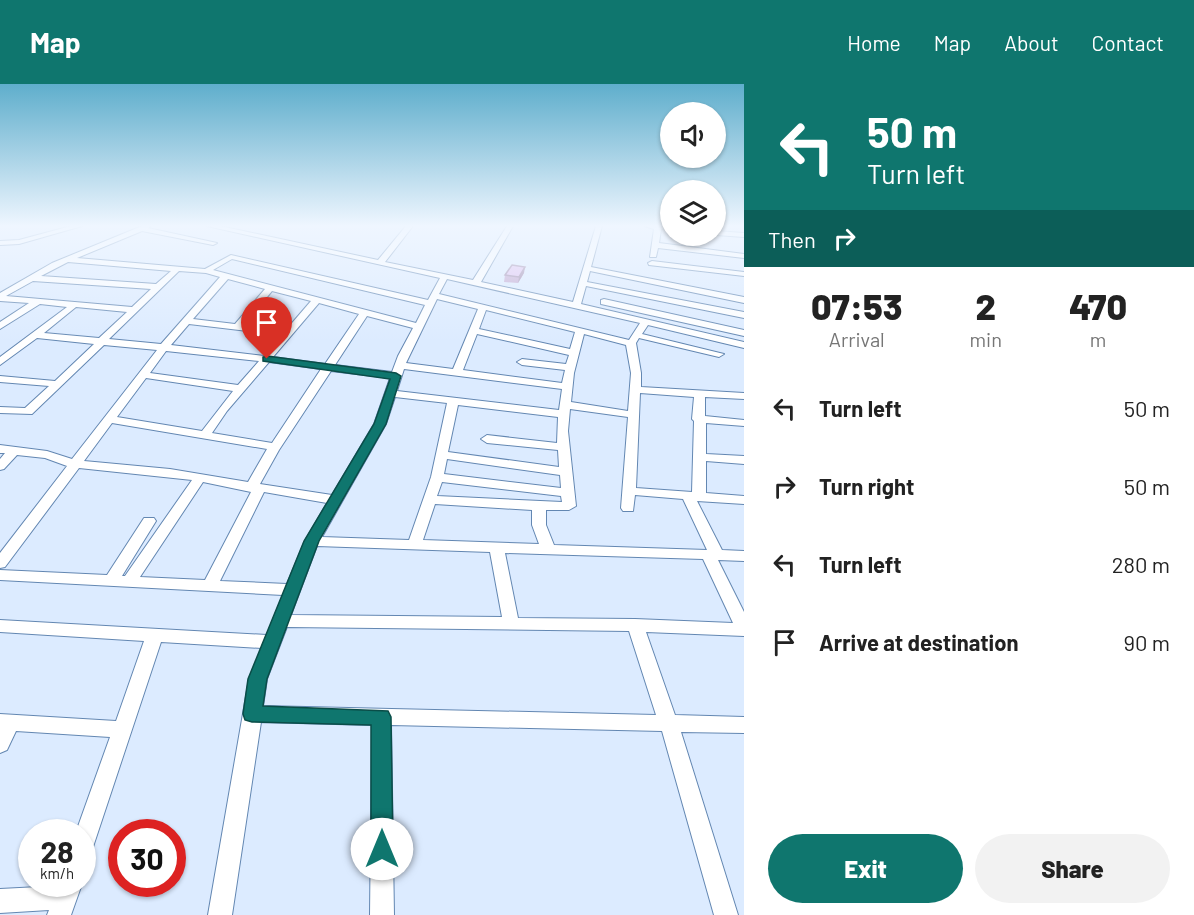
<!DOCTYPE html>
<html lang="en">
<head>
<meta charset="utf-8">
<style>
	body { margin:0; font-family:Barlow,sans-serif; background:#f2f2f2; color:#222; height:100vh; display:flex; flex-direction:column; font-size:22px; white-space:nowrap }
	* { box-sizing:border-box; margin:0 }
	p { font-size:20px; color:#767676 }
	.icon { flex:none; width:33px; height:33px; fill:none; stroke:currentColor; stroke-width:2; stroke-linecap:round; stroke-linejoin:round }
	.map { position:relative; flex:1; overflow:hidden }
	.panel { display:flex; flex-direction:column; background:#fff; width:450px }
	.panel>* { flex:none }
	.top-card { background:#0f766e; color:#fff; overflow:hidden }
	.tools { position:absolute; left:660px; top:18px; display:grid; gap:12px }
	.tools a { display:grid; place-items:center; width:66px; height:66px; border-radius:50%; background:#fff; box-shadow:0 2px 4px #0004; font-size:30px }
	.speed { position:absolute; left:18px; top:735px; display:flex; gap:12px; font-size:30px; font-weight:700; text-align:center }
	.speed>* { display:grid; place-content:center; width:78px; height:78px; border-radius:50%; background:#fff; box-shadow:0 2px 4px #0004; line-height:1 }
	.speed small { font-size:15px; font-weight:400 }
	.speed .limit { border:9px solid #d22; background:#fff; color:#111 }
	.pin { position:absolute; display:grid; place-items:center; width:51px; height:51px; color:#fff; margin:-62px -26px; border-radius:50% 50% 50% 0; rotate:-45deg; box-shadow:0 0 6px #0007 }
	.pin .icon { rotate:45deg }
	.me { position:absolute; width:66px; margin:-33px; rotate:0deg; stroke-linejoin:round; filter:drop-shadow(0 0 4px #0008) }
	.turn { display:flex; align-items:center; gap:21px; height:126px; padding:0 24px; font-size:27px }
	.turn .icon { width:78px; height:78px; stroke-width:2.5 }
	.turn b { display:block; font-size:42px; line-height:51px }
	.then { display:flex; align-items:center; height:57px; padding:0 24px; background:#0003; gap:12px; font-size:22px }
	.eta { display:flex; justify-content:space-evenly; align-items:center; height:102px; text-align:center }
	.eta b { font-size:36px; font-weight:800; line-height:42px }
	.button { display:flex; gap:12px; margin-top:auto; padding:12px 24px }
	.button a { flex:1; height:69px; border-radius:36px; background:#0f766e; color:#fff; font-size:24px; font-weight:800; line-height:69px; text-align:center }
	.button a+a { background:#f2f2f2; color:#222 }
	ul { padding:0; list-style:none }
	li { display:flex; align-items:center; gap:18px; height:78px; padding:0 24px }
	li div { flex:1 }
	li b { display:block; font-size:22px }
	li em { font-style:normal }
	header { display:flex; align-items:center; gap:36px; box-sizing:border-box; height:84px; padding:0 30px; background:#0f766e; color:#fff }
	header strong { font-size:28px }
	nav { display:flex; gap:33px; margin-inline-start:auto; font-size:21px }
	main { display:flex; flex:1; min-height:0 }
	.map>svg:first-child { display:block }
	.lines { fill:none; stroke-linecap:round; stroke-linejoin:round }
	.minor-casing { stroke:#6387b2; stroke-width:2 }
	.minor { fill:#fff; fill-rule:evenodd }
	.wall { fill:#bfa3ce }
	.shaded-wall { fill:#9b84a8 }
	.building { fill:#debdf0; stroke:#9b84a8; stroke-width:1.5 }
	.route { fill:#0f766e; stroke:#0a4d48; stroke-width:1.5 }
</style>
</head>
<body>
<header>
<strong>Map</strong>
<nav><a>Home</a><a>Map</a><a>About</a><a>Contact</a></nav>
</header>
<main>
<div class="map">
<svg width="744" height="831" viewBox="0 0 744 831">
	<rect width="100%" height="100%" fill="#dcebff"/>
	<g class="lines">
		<g class="minor-casing">
			<g id="minor">
				<path d="M71 142H82L19 160 0 161V157L19 156Z"/>
				<path d="M142 142H151L148 144 217 159 213 161 142 147 77 174 205 185 231 171 428 216 440 194 207 142H220L378 176 406 142H413L385 178 473 196 507 142H513L481 198 573 218 596 142H602L591 183 744 213V219L590 187 587 198 744 228V234L586 202 581 220 744 258V264L648 241 642 250 724 270 719 273 639 254 636 259 641 289V303L744 309V315L705 313V332L744 336V342L706 339V370L744 372V380L706 377V409L744 412V420L697 417 722 466 744 467V477L718 476 744 528V552L646 548 675 631 744 633V649L681 648 738 831H714L662 647 391 641 394 831H370L372 641 261 638 232 831H208L249 595 262 564 161 558 93 763 90 771 82 774V748H76L110 653 16 647 7 666 0 669V630L116 637 144 557 0 548V536L267 551 283 511 0 496V486L107 491 144 434H154L156 437 122 492H125L192 396 79 384 5 483 0 484V469L67 382 45 374 17 371 4 385 0 386V375L5 369H0V361L47 367 72 375 157 266 104 261 32 330 0 329V323L25 324 49 302 0 298V292L55 297 94 260 37 254 0 281V273L67 223 40 220 0 245V238L29 219 0 217V209L52 179ZM232 175 425 221 416 239 213 186ZM68 178 171 187 156 200 41 192ZM179 187 206 189 220 193 161 260 109 255ZM228 195 265 205 235 240 193 235ZM447 195 640 239 629 256 439 210ZM33 197 151 205 132 223 6 212ZM272 207 311 217 286 246 244 241ZM437 215 478 225 453 285 406 279ZM319 219 359 230 325 280 273 273ZM76 223 127 228 99 254 44 249ZM486 226 575 248 570 265 479 245ZM367 232 413 244 398 272 392 288 335 281ZM189 240 282 251 264 272 171 261ZM477 250 569 271 566 280 522 275 517 278 522 281 565 286 562 299 463 286ZM584 250 626 261 631 289 628 327 571 318 574 289ZM166 267 259 277 238 301 150 289ZM269 278 321 285 272 359 212 349 227 327ZM404 285 562 305 559 326 397 307ZM331 287 390 294 374 340 332 411 260 400 279 366ZM146 294 233 307 202 347 117 333ZM640 309 694 313 692 335 694 337 692 408 636 404ZM395 313 447 319 431 393 409 456 322 453 386 340ZM458 321 558 333 557 359 487 351 481 355 487 359 558 366 559 383 448 368ZM570 325 628 333 621 424 623 427H633L635 411 683 415 707 466 554 461 546 441V426H569L576 422 568 347ZM112 339 267 365 248 398 170 385 84 377ZM447 375 560 391 561 404 444 390ZM203 398 251 408 205 496 140 493ZM442 398 561 412 562 418 437 412ZM264 408 327 419 305 457 287 500 220 497ZM435 420 532 426V441L539 460 423 456ZM317 462 490 468 502 533 291 531ZM505 469 703 475 733 539 635 535 518 534ZM287 543 629 547 656 631 263 622 267 595Z"/>
				<path d="M644 142H670V146L661 145 659 159 744 170V174L658 164 656 173H650L654 145Z"/>
				<path d="M716 147 744 149V153L716 151Z"/>
				<path d="M652 177 744 188V192L649 181 648 179Z"/>
				<path d="M604 215 744 246V252L601 220V216Z"/>
				<path d="M58 800H82L71 831H47L49 826 0 829V805L58 802Z"/>
			</g>
		</g>
		<use href="#minor" class="minor"/>
	</g>
	<path class="wall" d="M524 189 518 199 504 198 505 191Z"/>
	<path class="shaded-wall" d="M525 183 524 189 518 199 519 193Z"/>
	<path class="building" d="M512 181 525 183 519 193 505 191Z"/>
	<linearGradient id="sky" x2="0" y2="1"><stop stop-color="#5faecc"/><stop offset="0.55" stop-color="#eff6ff"/><stop offset="1" stop-color="#eff6ff" stop-opacity="0"/></linearGradient>
	<rect width="744" height="258" fill="url(#sky)"/>
	<path class="route" d="M267 272 396 289 401 292 386 340 319 457 267 595 263 622 388 627 391 633 393 765 390 773 382 776 374 773 371 765V641L252 638 245 636 243 630 248 595 304 457 374 340 390 295 263 277V273Z"/>
</svg>
<div class="tools">
<a><svg class="icon" aria-label="sound" viewBox="0 0 24 24"><path d="M4 9h4l5-4v14l-5-4H4zM17 9q2 3 0 6"/></svg></a>
<a><svg class="icon" aria-label="layers" viewBox="0 0 24 24"><path d="M12 4l9 5-9 5-9-5zM3 14l9 5 9-5"/></svg></a>
</div>
<div class="speed"><div>28<small>km/h</small></div><div class="limit">30</div></div>
<div class="pin" style="left:267px;top:275px;background:#d93025"><svg class="icon" aria-label="arrive" viewBox="0 0 24 24"><path d="M6 21V4h12l-3 4 3 4H6"/></svg></div>
<svg class="me" style="left:382px;top:765px" viewBox="-20 -20 40 40"><circle r="19" fill="#fff"/><path d="M0-13L10 11 0 6-10 11z" fill="#0f766e"/></svg>
</div>
<section class="panel">
<div class="top-card">
<div class="turn"><svg class="icon" aria-label="left" viewBox="0 0 24 24"><path d="M17 20v-9H6M10 6l-5 5 5 5"/></svg><div><b>50 m</b>Turn left</div></div>
<div class="then">Then<svg class="icon" aria-label="right" viewBox="0 0 24 24"><path d="M7 20v-9h11M14 6l5 5-5 5"/></svg></div>
</div>
<div class="eta">
<div><b>07:53</b><p>Arrival</p></div>
<div><b>2</b><p>min</p></div>
<div><b>470</b><p>m</p></div>
</div>
<ul>
<li><svg class="icon" aria-label="left" viewBox="0 0 24 24"><path d="M17 20v-9H6M10 6l-5 5 5 5"/></svg><div><b>Turn left</b></div><em>50 m</em></li>
<li><svg class="icon" aria-label="right" viewBox="0 0 24 24"><path d="M7 20v-9h11M14 6l5 5-5 5"/></svg><div><b>Turn right</b></div><em>50 m</em></li>
<li><svg class="icon" aria-label="left" viewBox="0 0 24 24"><path d="M17 20v-9H6M10 6l-5 5 5 5"/></svg><div><b>Turn left</b></div><em>280 m</em></li>
<li><svg class="icon" aria-label="arrive" viewBox="0 0 24 24"><path d="M6 21V4h12l-3 4 3 4H6"/></svg><div><b>Arrive at destination</b></div><em>90 m</em></li>
</ul>
<div class="button"><a>Exit</a><a>Share</a></div>
</section>
</main>
</body>
</html>
